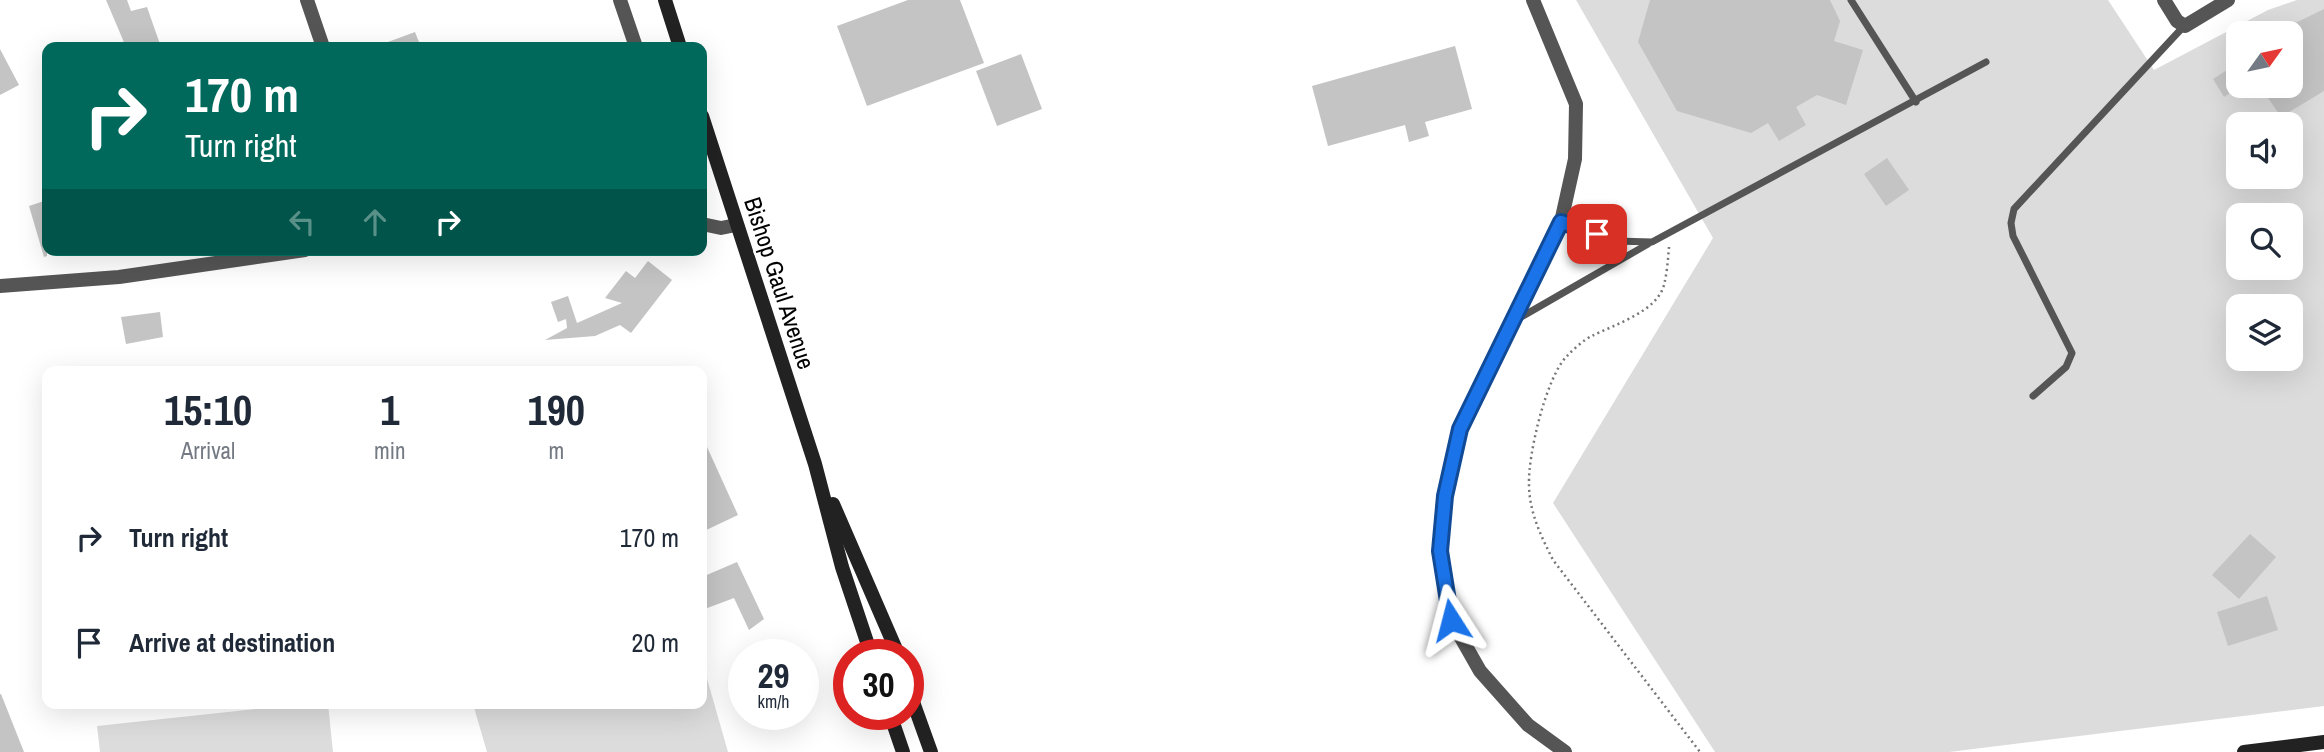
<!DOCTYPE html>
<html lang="en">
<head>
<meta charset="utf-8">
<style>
	body { margin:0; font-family:"Archivo Narrow",sans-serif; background:#f2f2f3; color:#1f2937; height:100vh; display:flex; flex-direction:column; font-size:26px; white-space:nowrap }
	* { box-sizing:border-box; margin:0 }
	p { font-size:23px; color:#747a83 }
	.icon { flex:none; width:38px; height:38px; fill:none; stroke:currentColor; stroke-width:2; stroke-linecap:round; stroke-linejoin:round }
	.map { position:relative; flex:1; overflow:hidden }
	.drawer { position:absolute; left:42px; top:366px; width:665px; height:343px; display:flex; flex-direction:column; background:#fff; border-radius:14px; box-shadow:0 7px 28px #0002 }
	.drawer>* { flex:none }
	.guide { position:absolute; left:42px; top:42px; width:665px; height:214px; border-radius:14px; box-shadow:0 7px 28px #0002; background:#00695c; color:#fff; overflow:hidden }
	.needle { width:46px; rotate:57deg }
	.tools { position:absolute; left:2226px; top:21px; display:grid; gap:14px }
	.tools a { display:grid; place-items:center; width:77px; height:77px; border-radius:14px; background:#fff; box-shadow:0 7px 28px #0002; font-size:35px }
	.speed { position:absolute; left:728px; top:639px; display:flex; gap:14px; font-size:35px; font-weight:700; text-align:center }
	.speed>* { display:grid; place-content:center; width:91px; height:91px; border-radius:50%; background:#fff; box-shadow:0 7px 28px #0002; line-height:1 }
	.speed small { font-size:18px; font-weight:400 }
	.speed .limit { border:10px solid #d22; background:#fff; color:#111 }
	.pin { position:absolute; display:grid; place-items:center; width:60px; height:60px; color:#fff; margin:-30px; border-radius:14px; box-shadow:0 4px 10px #0006 }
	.me { position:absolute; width:77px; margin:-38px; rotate:351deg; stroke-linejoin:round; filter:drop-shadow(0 0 5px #0008) }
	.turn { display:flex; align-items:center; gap:24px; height:147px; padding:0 28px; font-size:32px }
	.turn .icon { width:91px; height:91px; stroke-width:2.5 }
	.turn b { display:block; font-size:49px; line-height:60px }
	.lanes { display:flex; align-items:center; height:66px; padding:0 28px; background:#0003; justify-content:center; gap:35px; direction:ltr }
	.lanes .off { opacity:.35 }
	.eta { display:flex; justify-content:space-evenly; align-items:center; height:119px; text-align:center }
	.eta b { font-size:42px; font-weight:700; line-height:49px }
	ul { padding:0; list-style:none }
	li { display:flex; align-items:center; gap:21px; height:105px; padding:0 28px }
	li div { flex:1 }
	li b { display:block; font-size:26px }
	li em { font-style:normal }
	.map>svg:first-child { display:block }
	.green { fill:#dcdcdc; fill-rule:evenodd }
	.building { fill:#c4c4c4 }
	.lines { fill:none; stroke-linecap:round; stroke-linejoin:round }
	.path { stroke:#777; stroke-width:2.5; stroke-dasharray:2 3.5; stroke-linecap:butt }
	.lane { stroke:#555; stroke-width:7 }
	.street { stroke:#555; stroke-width:14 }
	.secondary { stroke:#222; stroke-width:14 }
	.route-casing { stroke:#114b97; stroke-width:18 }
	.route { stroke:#1a73e8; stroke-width:12 }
	.labels { text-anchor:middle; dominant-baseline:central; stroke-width:5; stroke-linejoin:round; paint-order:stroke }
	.street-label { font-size:24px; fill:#000; stroke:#fff }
</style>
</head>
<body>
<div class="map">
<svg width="2324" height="752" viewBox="0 0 2324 752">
	<rect width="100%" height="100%" fill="#fff"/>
	<g class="green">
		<path d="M1576 0H2108L2154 70 2268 10 2297 0H2324V706L1949 752H1715L1553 503 1713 238ZM2238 33H2291V86H2238ZM2238 124H2291V177H2238ZM2238 215H2291V268H2238ZM2238 306H2291V359H2238Z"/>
		<path d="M702 661 728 752H487L473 704H702Z"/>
		<path d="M302 704H328L333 752H100L97 726Z"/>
	</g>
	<g class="building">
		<path d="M106 0H127L131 11 147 7 161 47H126Z"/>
		<path d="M908 0H960L984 63 867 106 837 26Z"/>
		<path d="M1650 0H1830L1840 21 1834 41 1863 50 1846 105 1817 95 1796 107 1806 125 1779 141 1768 123 1751 133 1677 111 1638 42Z"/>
		<path d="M2324 9V91L2281 117 2260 86H2291V33H2275Z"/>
		<path d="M415 32 421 47H377V46Z"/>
		<path d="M1455 46 1472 109 1425 122 1429 136 1409 142 1405 125 1328 146 1312 86Z"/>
		<path d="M0 49 19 85 0 95Z"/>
		<path d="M1021 54 1042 109 997 126 976 71Z"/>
		<path d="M2238 63V88L2224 97 2213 79Z"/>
		<path d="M1887 158 1909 190 1886 206 1864 174Z"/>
		<path d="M47 200V256L44 257 29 206Z"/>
		<path d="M648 261 672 280 631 333 620 325 595 336 545 340 567 328 566 319 558 322 551 302 568 296 577 323 622 303 605 298 626 271 635 278Z"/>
		<path d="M160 312 163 337 126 344 121 317Z"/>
		<path d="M702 436 738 515 702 532Z"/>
		<path d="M2250 534 2276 557 2239 599 2212 575Z"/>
		<path d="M737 562 764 619 749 630 734 598 702 610V577Z"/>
		<path d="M2267 596 2278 630 2228 646 2217 612Z"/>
		<path d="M0 694H1L24 752H0Z"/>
	</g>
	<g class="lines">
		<path class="path" d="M1669 247C1668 259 1667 273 1664 285 1657 312 1613 325 1592 336 1583 340 1574 349 1567 356 1546 377 1528 455 1529 484 1529 512 1541 536 1553 560L1700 752"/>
		<g class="lane">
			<path d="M1851 0 1916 102"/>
			<path d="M1561 222 1615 241 1652 242 1986 62"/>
			<path d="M1516 320 1648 244"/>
			<path d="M2033 396 2066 367 2072 353 2013 236 2011 223 2014 209 2184 26"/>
		</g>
		<g class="street">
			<path d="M307 0 323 47"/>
			<path d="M620 0 636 47"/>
			<path d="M1533 0 1576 104 1575 159 1561 222 1459 429 1445 496 1440 551 1451 620 1480 671 1528 725 1565 752"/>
			<path d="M2164 0 2177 21 2185 26 2228 0"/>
			<path d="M702 224 721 228 736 225"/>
			<path d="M0 286 119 277 305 250"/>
		</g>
		<g class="secondary">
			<path d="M665 0 680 47"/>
			<path d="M702 116 815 464 842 567 871 654"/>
			<path d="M833 504 898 654"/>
			<path d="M908 688 931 752"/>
			<path d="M890 714 903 752"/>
			<path d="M2244 752 2324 742"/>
		</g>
	</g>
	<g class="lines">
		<g class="route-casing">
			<path id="route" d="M1451 620 1440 551 1445 496 1460 429 1561 222 1597 234"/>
		</g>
		<use href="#route" class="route"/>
	</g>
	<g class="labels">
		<g class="street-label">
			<text transform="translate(780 283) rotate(72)">Bishop Gaul Avenue</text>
		</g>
	</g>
</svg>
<div class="tools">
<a><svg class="needle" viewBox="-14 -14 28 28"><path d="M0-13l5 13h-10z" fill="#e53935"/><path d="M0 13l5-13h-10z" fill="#747a83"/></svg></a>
<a><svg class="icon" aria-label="sound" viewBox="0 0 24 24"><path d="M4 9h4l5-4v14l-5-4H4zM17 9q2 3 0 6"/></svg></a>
<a><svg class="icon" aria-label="search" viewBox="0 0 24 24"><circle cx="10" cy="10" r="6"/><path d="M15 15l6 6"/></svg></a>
<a><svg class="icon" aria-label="layers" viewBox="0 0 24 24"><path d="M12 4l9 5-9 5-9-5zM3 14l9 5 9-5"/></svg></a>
</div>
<div class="speed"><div>29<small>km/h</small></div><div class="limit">30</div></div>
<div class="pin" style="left:1597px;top:234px;background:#d93025"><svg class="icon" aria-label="arrive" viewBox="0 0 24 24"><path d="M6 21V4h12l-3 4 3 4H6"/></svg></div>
<svg class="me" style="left:1451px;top:620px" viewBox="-20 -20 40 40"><path d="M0-17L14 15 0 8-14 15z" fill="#1a73e8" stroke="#fff" stroke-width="4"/></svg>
<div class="guide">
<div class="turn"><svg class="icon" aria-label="right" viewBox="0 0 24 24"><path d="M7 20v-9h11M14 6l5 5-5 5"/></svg><div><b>170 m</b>Turn right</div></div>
<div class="lanes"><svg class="icon off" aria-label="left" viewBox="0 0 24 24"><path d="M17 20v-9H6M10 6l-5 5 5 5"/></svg><svg class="icon off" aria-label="ahead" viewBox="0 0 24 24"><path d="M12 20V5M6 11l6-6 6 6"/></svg><svg class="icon" aria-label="right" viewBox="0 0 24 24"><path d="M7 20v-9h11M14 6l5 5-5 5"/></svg></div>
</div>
<section class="drawer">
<div class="eta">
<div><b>15:10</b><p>Arrival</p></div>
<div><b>1</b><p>min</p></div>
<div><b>190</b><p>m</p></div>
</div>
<ul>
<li><svg class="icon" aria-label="right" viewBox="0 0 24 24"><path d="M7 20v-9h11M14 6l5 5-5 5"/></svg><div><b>Turn right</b></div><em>170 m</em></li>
<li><svg class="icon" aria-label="arrive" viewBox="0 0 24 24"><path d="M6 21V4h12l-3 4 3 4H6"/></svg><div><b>Arrive at destination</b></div><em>20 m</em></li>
</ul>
</section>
</div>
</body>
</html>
